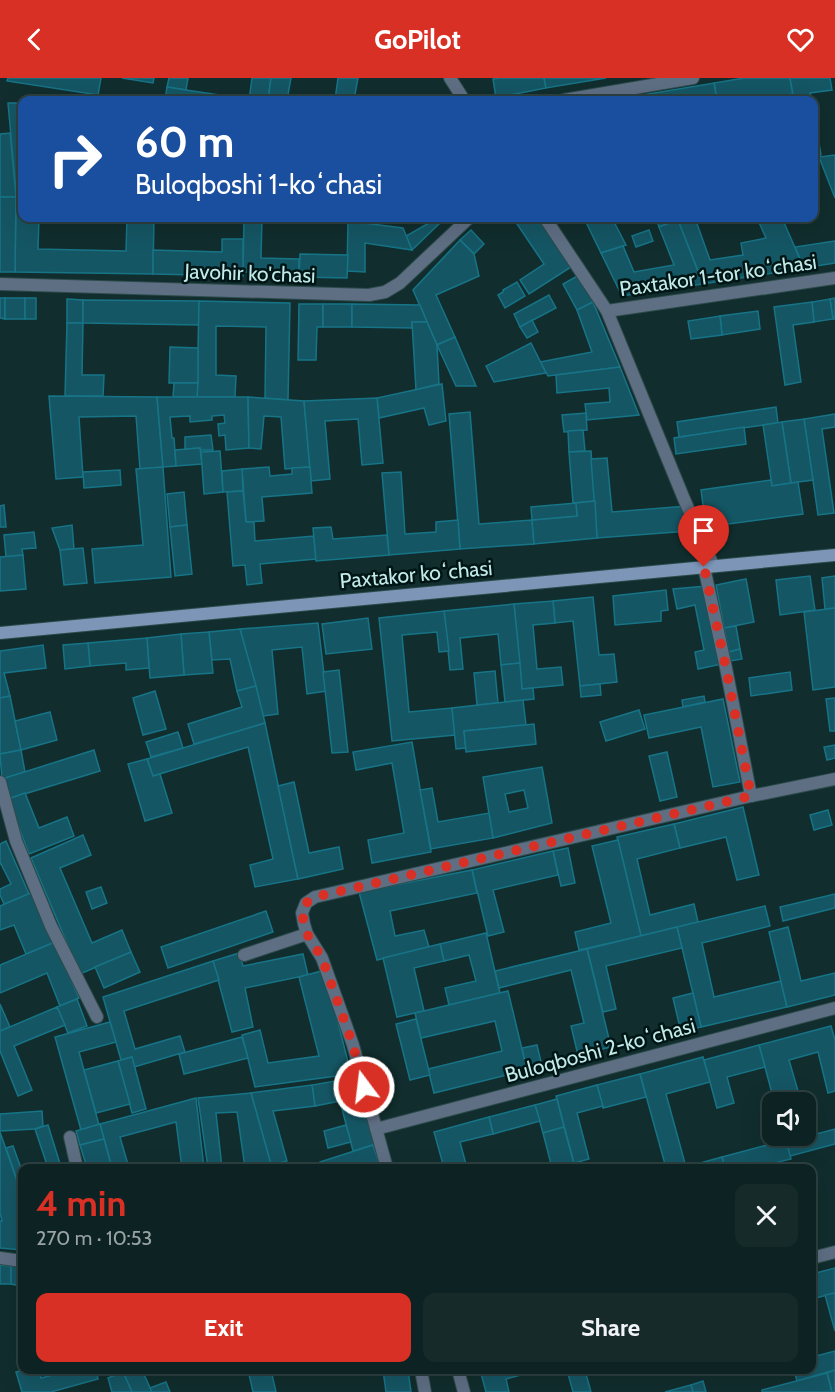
<!DOCTYPE html>
<html lang="en">
<head>
<meta charset="utf-8">
<style>
	body { margin:0; font-family:Cabin,sans-serif; background:#162a2a; color:#f1f3f6; height:100vh; display:flex; flex-direction:column; font-size:22px; white-space:nowrap }
	* { box-sizing:border-box; margin:0 }
	p { font-size:20px; color:#9aa4a5 }
	.icon { flex:none; width:33px; height:33px; fill:none; stroke:currentColor; stroke-width:2; stroke-linecap:round; stroke-linejoin:round }
	.map { position:relative; flex:1; overflow:hidden }
	.panel { position:absolute; left:18px; top:1086px; width:798px; height:210px; display:flex; flex-direction:column; background:#0d2222; border-radius:12px; box-shadow:0 6px 24px #0002,0 0 0 2px #2d3f40 }
	.panel>* { flex:none }
	.top-card { position:absolute; left:18px; top:18px; width:800px; height:126px; border-radius:12px; box-shadow:0 6px 24px #0002,0 0 0 2px #2d3f40; background:#1a4fa0; color:#fff; overflow:hidden }
	.tools { position:absolute; left:762px; top:1014px; display:grid; gap:12px }
	.tools a { display:grid; place-items:center; width:54px; height:54px; border-radius:12px; background:#0d2222; box-shadow:0 6px 24px #0002,0 0 0 2px #2d3f40; font-size:30px }
	.pin { position:absolute; display:grid; place-items:center; width:51px; height:51px; color:#fff; margin:-62px -26px; border-radius:50% 50% 50% 0; rotate:-45deg; box-shadow:0 0 6px #0007 }
	.pin .icon { rotate:45deg }
	.me { position:absolute; width:66px; margin:-33px; rotate:345deg; stroke-linejoin:round; filter:drop-shadow(0 0 4px #0008) }
	.turn { display:flex; align-items:center; gap:21px; height:126px; padding:0 18px; font-size:27px }
	.turn .icon { width:78px; height:78px; stroke-width:2.5 }
	.turn b { display:block; font-size:42px; line-height:51px }
	.round { display:grid; place-items:center; flex:none; width:63px; height:63px; border-radius:12px; background:#162a2a }
	.summary { display:flex; align-items:center; justify-content:space-between; height:102px; padding:0 18px }
	h1 { font-size:36px; font-weight:700; line-height:45px; color:#d93025 }
	.cta { display:flex; gap:12px; margin-top:auto; padding:12px 18px }
	.cta a { flex:1; height:69px; border-radius:12px; background:#d93025; color:#fff; font-size:24px; font-weight:700; line-height:69px; text-align:center }
	.cta a+a { background:#162a2a; color:#f1f3f6 }
	header { display:flex; justify-content:space-between; align-items:center; height:78px; padding:0 18px; background:#d93025; color:#fff; font-size:27px; font-weight:700 }
	.map>svg:first-child { display:block }
	.building { fill:#155664; stroke:#177487; stroke-width:1.5; fill-rule:evenodd }
	.lines { fill:none; stroke-linecap:round; stroke-linejoin:round }
	.lane-casing { stroke:#2d4b4b; stroke-width:14 }
	.street-casing { stroke:#2d4b4b; stroke-width:14 }
	.secondary-casing { stroke:#2d4b4b; stroke-width:14 }
	.lane { stroke:#5e6e83; stroke-width:12 }
	.street { stroke:#5e6e83; stroke-width:12 }
	.secondary { stroke:#7d96b8; stroke-width:12 }
	.route { stroke:#d93025; stroke-width:10; stroke-dasharray:0 18 }
	.labels { text-anchor:middle; dominant-baseline:central; stroke-width:5; stroke-linejoin:round; paint-order:stroke }
	.street-label { font-size:21px; fill:#c1eae9; stroke:#001515 }
</style>
</head>
<body>
<header><svg class="icon" aria-label="back" viewBox="0 0 24 24"><path d="M15 5l-7 7 7 7"/></svg>GoPilot<svg class="icon" aria-label="heart" viewBox="0 0 24 24"><path d="M12 20l-8-8c-3-5 5-10 8-4 3-6 11-1 8 4z"/></svg></header>
<div class="map">
<svg width="835" height="1314" viewBox="0 0 835 1314">
	<rect width="100%" height="100%" fill="#112d2d"/>
	<g class="building">
		<path d="M8 0H101L98 17 7 3Z"/>
		<path d="M122 0H154L153 5Z"/>
		<path d="M169 0H188L186 12 167 9Z"/>
		<path d="M252 0H271L268 22H249Z"/>
		<path d="M271 0H291L287 22H268Z"/>
		<path d="M338 0H358L354 22H335Z"/>
		<path d="M499 0H544L546 10 496 20 493 1Z"/>
		<path d="M544 0H606L546 10Z"/>
		<path d="M744 0H790L793 16 753 22H717L714 5Z"/>
		<path d="M790 0H830L832 12 810 15 812 22H794Z"/>
		<path d="M714 5 717 22H644L642 17Z"/>
		<path d="M167 9 186 12 253 22H165Z"/>
		<path d="M642 17 644 22H631L630 19Z"/>
		<path d="M8 25H22V114H16Z"/>
		<path d="M813 30 821 77 813 79Z"/>
		<path d="M10 55 16 119H0V56Z"/>
		<path d="M835 77V120L819 79Z"/>
		<path d="M16 114H22V140H39L38 171 126 173 127 140H154L153 196 15 194Z"/>
		<path d="M0 119H16L15 194H0Z"/>
		<path d="M244 140H262L261 180 299 181V195L243 194Z"/>
		<path d="M513 140H539L571 189 529 216 520 202 544 186Z"/>
		<path d="M584 140H612L626 167 601 175Z"/>
		<path d="M656 140H677L678 142 659 149Z"/>
		<path d="M677 140H695L710 182 743 177 741 165 766 160 757 140H782L804 190 703 206Z"/>
		<path d="M436 141 440 145 412 172 406 158Z"/>
		<path d="M678 142 703 206 622 218 601 175 623 168 634 194 674 187 659 149Z"/>
		<path d="M348 143 403 150 412 172 365 165V194L347 193Z"/>
		<path d="M471 152 484 166 474 176 460 162Z"/>
		<path d="M649 152 653 163 636 169 632 158Z"/>
		<path d="M222 161H243V198L153 196V172L222 174Z"/>
		<path d="M460 162 474 176 479 198 436 217 455 259 437 267 413 212Z"/>
		<path d="M835 163V185L804 190 795 169Z"/>
		<path d="M300 176 348 177 347 200 299 199Z"/>
		<path d="M579 197 593 224 577 232 563 206Z"/>
		<path d="M517 204 525 218 505 230 498 217 503 214V212Z"/>
		<path d="M549 217 556 230 520 249 514 236Z"/>
		<path d="M0 220H5V241L0 240Z"/>
		<rect x="5" y="220" width="20" height="21"/>
		<rect x="25" y="220" width="11" height="21"/>
		<path d="M835 220V241H833L830 221Z"/>
		<path d="M67 221 83 222V245H67Z"/>
		<path d="M830 221 833 241 814 244 812 224Z"/>
		<path d="M83 222 199 223V247L83 245Z"/>
		<path d="M199 223 290 225 288 322 265 320 266 249 216 248V297L236 298 235 319H197Z"/>
		<path d="M593 224 620 289 548 298 540 284 592 274 577 232Z"/>
		<path d="M812 224 814 244 793 247 801 304 785 307 774 229Z"/>
		<path d="M299 226H323V249H317L316 282H298Z"/>
		<rect x="323" y="226" width="29" height="23"/>
		<path d="M352 226 420 227 427 244H412V250L352 249Z"/>
		<path d="M758 233 760 251 722 257 720 238Z"/>
		<path d="M720 238 722 257 691 261 688 243Z"/>
		<path d="M532 242 538 254 527 260 520 249Z"/>
		<path d="M412 244H427L437 267 439 306 416 312Z"/>
		<path d="M67 245H83L82 297H104L103 318H65Z"/>
		<path d="M455 259 476 308H456L437 267Z"/>
		<path d="M531 265 546 295 494 304 486 288Z"/>
		<path d="M170 269 198 270V305H169Z"/>
		<path d="M620 289 639 337 587 342 585 326 610 324 609 310 557 315 556 297Z"/>
		<path d="M174 305H198L197 319H173Z"/>
		<path d="M442 306 446 343 429 347 424 330 379 340 377 320Z"/>
		<path d="M49 318 157 319 163 389 140 391 136 338 79 339 83 399 56 401Z"/>
		<path d="M157 319H248L249 370 226 372 225 357 219 358 218 346 225 345 224 337 212 338V342L190 344V338L170 339 172 360H174L176 388 163 389Z"/>
		<path d="M248 319 304 323 310 389 285 391 281 339 264 338 261 371 249 370Z"/>
		<path d="M377 320 383 385 362 387 358 341 325 343 330 401 311 403 304 323Z"/>
		<path d="M776 329 778 345 679 359 677 344Z"/>
		<path d="M470 334 479 446 532 442 534 466 460 471 449 336Z"/>
		<path d="M586 335 587 352 564 354 562 337Z"/>
		<path d="M835 336V349L822 351 834 435 818 437 804 341Z"/>
		<path d="M804 341 813 402 791 405 782 344Z"/>
		<path d="M782 344 791 405 772 408 763 347Z"/>
		<path d="M744 349 746 366 676 376 674 360Z"/>
		<path d="M583 352 585 373 569 374 568 353Z"/>
		<path d="M211 357 213 372H201L200 370 185 371V359Z"/>
		<path d="M200 370 202 386 176 388 175 372Z"/>
		<path d="M220 373 223 414 204 416 201 374Z"/>
		<path d="M591 373 595 423 573 425 569 374Z"/>
		<path d="M607 380 612 434 687 428 689 453 597 460 591 381Z"/>
		<path d="M163 389 171 499 95 505 92 471 143 467 136 391Z"/>
		<path d="M269 389 270 398 292 396V390L310 389 312 415 262 419 264 443 246 444 242 391Z"/>
		<path d="M242 391 243 413 223 414 222 393Z"/>
		<path d="M120 392 121 407 84 410 83 394Z"/>
		<path d="M401 394 405 456 436 454V444L458 442 460 471 389 477 382 395Z"/>
		<path d="M771 402 772 408 798 404 803 436 706 449 701 412Z"/>
		<path d="M243 413 246 444H254L255 463 314 458 316 481 260 486 262 505 247 507 245 487 233 488 227 414Z"/>
		<path d="M184 414 187 447 170 449 167 416Z"/>
		<path d="M595 423 597 460 534 466 532 442 577 438 576 425Z"/>
		<path d="M576 425 577 438 532 442 531 429Z"/>
		<path d="M4 427 6 449H0V428Z"/>
		<path d="M72 447 74 471 60 472 52 450Z"/>
		<path d="M187 447 192 496 175 498 170 449Z"/>
		<path d="M331 449 333 461 387 457 389 477 316 483 313 450Z"/>
		<path d="M34 454 36 470 22 471 23 477 6 479 4 457Z"/>
		<path d="M83 470 87 505 64 507 60 472Z"/>
		<path d="M23 477 26 511 0 513V479Z"/>
		<path d="M810 498 815 532 780 537 776 502Z"/>
		<path d="M835 498V530L825 531 822 500Z"/>
		<path d="M746 501 754 544 724 550 716 507Z"/>
		<path d="M706 508 722 586 698 591 695 574 704 572 695 527 677 531 673 511Z"/>
		<path d="M666 512 668 532 661 533V543L615 547 613 518Z"/>
		<path d="M593 519 599 577 614 576 617 604 580 608 573 543 555 545 553 523Z"/>
		<path d="M553 523 555 545 533 547 537 591 561 589 563 607 522 611 514 526Z"/>
		<path d="M514 526 520 585 501 587 498 556 460 560 463 591 450 592 444 533Z"/>
		<path d="M835 530V609L813 612 804 534Z"/>
		<path d="M444 533 449 573 439 574 437 554 402 557 409 634 452 630 455 657 392 663 379 540Z"/>
		<path d="M368 540 372 571 326 576 322 546Z"/>
		<path d="M318 545 326 613 307 616 302 569 272 572 278 636 263 638 240 551Z"/>
		<path d="M736 548 740 571 729 574 724 550Z"/>
		<path d="M240 551 256 608 237 613 230 581 212 582 209 554Z"/>
		<path d="M209 554 213 595 184 597 181 556Z"/>
		<path d="M181 556 184 597 150 600 147 560Z"/>
		<path d="M147 560 149 590 126 592V585L90 588 88 565Z"/>
		<path d="M88 565 90 588 65 591 63 567Z"/>
		<path d="M43 567 46 590 4 595 10 618 0 620V573Z"/>
		<path d="M740 571 742 581 731 583 729 574Z"/>
		<path d="M520 585 522 611 533 610 534 621 505 624 501 587Z"/>
		<path d="M339 592 348 674 332 675 323 594Z"/>
		<path d="M495 593 498 625 477 627 474 595Z"/>
		<path d="M790 594 792 612 751 618 749 600Z"/>
		<path d="M600 606 601 617 581 619 580 608Z"/>
		<path d="M256 608 265 645 194 666 188 646 242 629 237 613Z"/>
		<path d="M155 613 166 651 143 657 133 620Z"/>
		<path d="M10 618 21 672 0 676V620Z"/>
		<path d="M704 618 705 624 683 629 682 622Z"/>
		<path d="M835 620V653H830L826 621Z"/>
		<path d="M723 621 740 704 713 709 701 649 649 660 644 637Z"/>
		<path d="M523 622 526 647 464 653 466 670 456 671 452 630Z"/>
		<path d="M639 632 645 651 606 663 600 644Z"/>
		<path d="M50 634 57 662 21 672 15 643Z"/>
		<path d="M265 645 298 801 255 809 250 787 273 781 248 669 153 698 147 681Z"/>
		<path d="M534 646 536 666 466 674 464 653Z"/>
		<path d="M178 654 183 670 151 679 146 664Z"/>
		<path d="M412 664 431 774 372 785 368 762 404 755 392 685 356 692 353 674Z"/>
		<path d="M835 667V680L827 682 824 669Z"/>
		<path d="M21 672 25 694 2 701 0 676Z"/>
		<path d="M94 672 100 693 8 721 2 701Z"/>
		<path d="M667 674 677 719 660 723 649 678Z"/>
		<path d="M147 681 153 698 160 696 172 735 145 743 128 686Z"/>
		<path d="M542 689 552 745 493 760 483 699ZM524 712 528 730 509 734 505 716Z"/>
		<path d="M294 704 309 775 339 769 343 791 298 801 278 708Z"/>
		<path d="M432 710 438 744 489 735 493 760 431 771 420 712Z"/>
		<path d="M25 715 39 750 67 739 74 758 29 776 8 721Z"/>
		<path d="M743 729 759 797 737 802 726 759 680 770 674 746Z"/>
		<path d="M828 732 832 747 814 752 810 737Z"/>
		<path d="M674 746 680 770 637 781 650 837 694 826 698 844 641 858 617 759Z"/>
		<path d="M83 757 91 777 60 790 92 865 122 852 131 874 80 896 31 780Z"/>
		<path d="M618 762 641 858 579 872 575 854 611 845 592 768Z"/>
		<path d="M6 763 29 816 4 826 0 817V811L11 806 1 786H0V766Z"/>
		<path d="M568 770 575 805 561 808 553 773Z"/>
		<path d="M553 773 558 797 493 812 504 854 488 858 472 792Z"/>
		<path d="M472 792 477 815 390 833 395 858 424 852 429 869 377 882 359 814Z"/>
		<path d="M101 809 107 825 92 831 86 814Z"/>
		<path d="M35 813 55 864 26 876 14 847 0 852V828Z"/>
		<path d="M835 816V830L783 843 780 829Z"/>
		<path d="M765 828 770 848 702 865 714 919 781 903 787 929 701 949 677 849Z"/>
		<path d="M266 833 273 854 168 890 161 869Z"/>
		<path d="M677 849 682 870 606 888 616 931 603 934 587 871Z"/>
		<path d="M788 849 801 903 835 895V917L787 929 769 854Z"/>
		<path d="M486 855 500 915 449 927 445 910 476 903 469 877 444 883 440 866Z"/>
		<path d="M55 864 79 920 60 928 47 895 0 915V887Z"/>
		<path d="M440 866 444 883 414 890 424 933 397 939 383 880Z"/>
		<path d="M587 871 611 969 578 977 571 948 584 945 571 892 499 910 495 893Z"/>
		<path d="M131 874 140 894 104 910 95 889Z"/>
		<path d="M239 875 243 888 303 876 308 897 245 910 253 949 232 954 213 883Z"/>
		<path d="M213 883 219 902 124 933 135 971 180 958 185 974 134 989 132 979 121 982 103 919Z"/>
		<path d="M325 892 351 996 255 1009 242 957 260 952 268 985 319 978 299 899Z"/>
		<path d="M508 913 527 992 434 1015 428 991 502 973 495 943 421 960 415 935Z"/>
		<path d="M693 915 701 949 681 954 673 920Z"/>
		<path d="M77 921 87 948 68 955 57 929Z"/>
		<path d="M0 926 10 949 0 953Z"/>
		<path d="M57 929 65 947 14 968 32 1012 18 1018 0 973V953Z"/>
		<path d="M416 941 430 997 410 1002 396 946Z"/>
		<path d="M110 944 116 964 79 974 99 1047 81 1052 55 959Z"/>
		<path d="M831 948 835 962V1013L828 1015 818 974 789 982 798 1013 773 1019 759 967Z"/>
		<path d="M242 959 248 980 184 996 179 976Z"/>
		<path d="M537 967 541 984 526 988 522 970Z"/>
		<path d="M759 967 765 989 727 999 734 1025 717 1030 704 982Z"/>
		<path d="M132 979 146 1031 132 1035 118 983Z"/>
		<path d="M703 979 710 1004 666 1016 686 1089 666 1090 640 996Z"/>
		<path d="M118 983 130 1026 96 1035 84 992Z"/>
		<path d="M640 996 646 1019 603 1030 597 1007Z"/>
		<path d="M358 999 376 1066 353 1073 340 1023 315 1028 312 1007Z"/>
		<path d="M312 1007 315 1028 273 1033 287 1083 271 1087 251 1015Z"/>
		<path d="M597 1007 603 1028 577 1035 589 1081 574 1085 556 1018Z"/>
		<path d="M251 1015 272 1090H245L237 1034 216 1035 222 1090H208L198 1020Z"/>
		<path d="M196 1020 204 1090H182L176 1044 120 1059 129 1090H112L100 1046Z"/>
		<path d="M557 1021 564 1049 543 1055 535 1027Z"/>
		<path d="M535 1027 540 1043 493 1056 489 1039Z"/>
		<path d="M42 1033 43 1048 35 1051 0 1053V1036Z"/>
		<path d="M489 1039 493 1056 460 1064 467 1090H444L434 1054Z"/>
		<path d="M100 1046 104 1061 80 1067 76 1053Z"/>
		<path d="M48 1047 61 1089 55 1090H48L35 1051Z"/>
		<path d="M346 1047 351 1064 328 1070 324 1053Z"/>
		<path d="M564 1049 575 1090H552L543 1055Z"/>
		<path d="M835 1051V1066L790 1078 786 1064Z"/>
		<path d="M0 1054 22 1117V1172L0 1170V1143H2L0 1135Z"/>
		<path d="M104 1061 112 1090H87L80 1067Z"/>
		<path d="M786 1062 791 1081 754 1090H725L722 1079Z"/>
		<path d="M373 1067 379 1085 363 1090H322L320 1084Z"/>
		<path d="M13 1068 22 1093V1107L19 1108 6 1070Z"/>
		<path d="M722 1079 725 1090H680L686 1089Z"/>
		<path d="M0 1187 11 1188V1206H0Z"/>
		<path d="M11 1188 22 1189V1208L11 1206Z"/>
		<path d="M835 1190V1215L812 1221V1196Z"/>
		<path d="M835 1215V1253L825 1217Z"/>
		<path d="M835 1273V1292L797 1303 794 1292H812V1279Z"/>
		<path d="M23 1292H39L41 1300 72 1292H96L98 1301 51 1314H22L16 1294Z"/>
		<path d="M133 1292H142L152 1314H132L123 1294Z"/>
		<path d="M248 1292H271L276 1314H253Z"/>
		<path d="M383 1292H408L411 1314H386Z"/>
		<path d="M480 1292H539L506 1301 509 1314H486Z"/>
		<path d="M567 1292H585L591 1314H573Z"/>
		<path d="M835 1292V1314H832L827 1295Z"/>
		<path d="M123 1294 132 1314H112L108 1300Z"/>
		<path d="M827 1295 832 1314H762V1312Z"/>
		<path d="M703 1303 706 1314H693L691 1307Z"/>
		<path d="M166 1304 170 1314H152L150 1310Z"/>
		<path d="M691 1307 693 1314H665Z"/>
	</g>
	<g class="lines">
		<g class="lane-casing">
			<g id="lane">
				<path d="M244 877 307 856"/>
				<path d="M458 1292 464 1314"/>
			</g>
		</g>
		<g class="street-casing">
			<g id="street">
				<path d="M450 0 464 22"/>
				<path d="M564 22 693 0"/>
				<path d="M545 140 607 233 684 421 713 487"/>
				<path d="M0 206 369 217 385 214 400 205 469 140"/>
				<path d="M607 233 835 200"/>
				<path d="M704 489 726 590 751 718"/>
				<path d="M0 704 16 763 51 848 97 939"/>
				<path d="M376 1051 835 930"/>
				<path d="M70 1059 77 1090"/>
				<path d="M387 1090 353 967 322 880 307 856 304 846 302 835 306 825 315 819 751 718 835 701"/>
				<path d="M0 1180 22 1183"/>
				<path d="M812 1180 835 1174"/>
				<path d="M421 1292 425 1314"/>
			</g>
		</g>
		<g class="secondary-casing">
			<path id="secondary" d="M0 555 835 477"/>
		</g>
		<use href="#lane" class="lane"/>
		<use href="#street" class="street"/>
		<use href="#secondary" class="secondary"/>
	</g>
	<g class="lines">
		<path class="route" d="M364 1009 353 967 322 880 307 856 304 846 302 835 306 825 315 819 751 718 726 590 704 489"/>
	</g>
	<g class="labels">
		<g class="street-label">
			<text transform="translate(250 195) rotate(2)">Javohir ko'chasi</text>
			<text transform="translate(718 197) rotate(-8)">Paxtakor 1-tor koʻchasi</text>
			<text transform="translate(416 496) rotate(-5)">Paxtakor koʻchasi</text>
			<text transform="translate(600 972) rotate(-15)">Buloqboshi 2-koʻchasi</text>
		</g>
	</g>
</svg>
<div class="tools">
<a><svg class="icon" aria-label="sound" viewBox="0 0 24 24"><path d="M4 9h4l5-4v14l-5-4H4zM17 9q2 3 0 6"/></svg></a>
</div>
<div class="pin" style="left:704px;top:489px;background:#d93025"><svg class="icon" aria-label="arrive" viewBox="0 0 24 24"><path d="M6 21V4h12l-3 4 3 4H6"/></svg></div>
<svg class="me" style="left:364px;top:1009px" viewBox="-20 -20 40 40"><circle r="17" fill="#d93025" stroke="#fff" stroke-width="3"/><path d="M0-11L8 9 0 5-8 9z" fill="#fff"/></svg>
<div class="top-card">
<div class="turn"><svg class="icon" aria-label="right" viewBox="0 0 24 24"><path d="M7 20v-9h11M14 6l5 5-5 5"/></svg><div><b>60 m</b>Buloqboshi 1-koʻchasi</div></div>
</div>
<section class="panel">
<div class="summary"><div><h1>4 min</h1><p>270 m · 10:53</p></div><a class="round"><svg class="icon" aria-label="close" viewBox="0 0 24 24"><path d="M6 6l12 12M18 6L6 18"/></svg></a></div>
<div class="cta"><a>Exit</a><a>Share</a></div>
</section>
</div>
</body>
</html>
